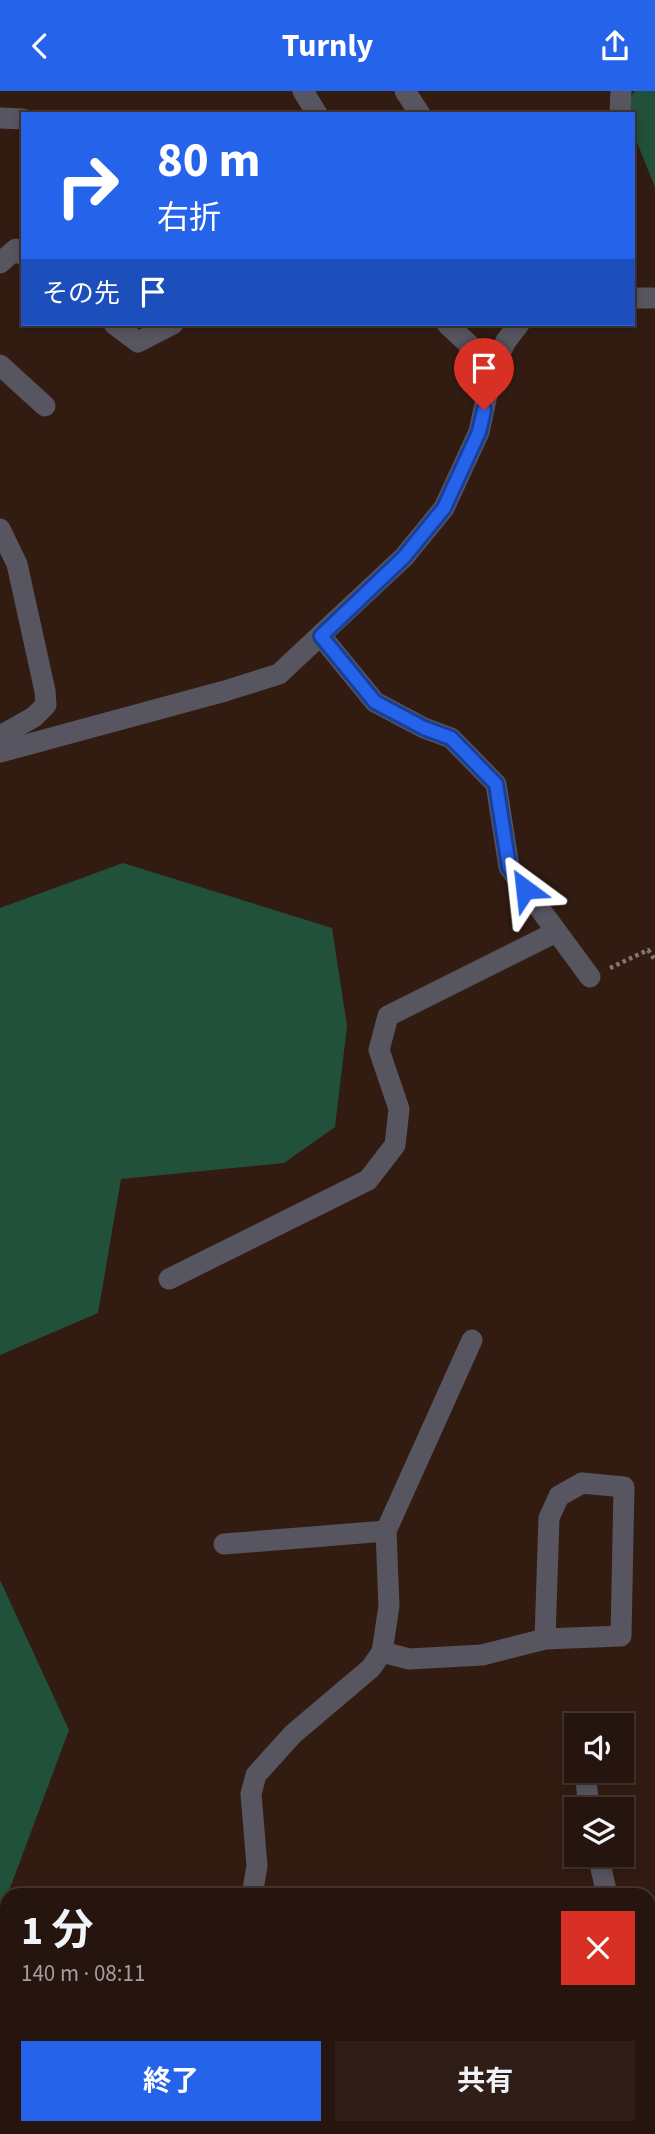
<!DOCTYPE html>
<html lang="ja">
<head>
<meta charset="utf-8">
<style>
	body { margin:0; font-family:"Source Sans 3","Noto Sans JP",sans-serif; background:#2e1e17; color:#f1f3f6; height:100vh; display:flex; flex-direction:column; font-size:26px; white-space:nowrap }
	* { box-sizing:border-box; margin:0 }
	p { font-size:23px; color:#a49f9e }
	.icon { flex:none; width:38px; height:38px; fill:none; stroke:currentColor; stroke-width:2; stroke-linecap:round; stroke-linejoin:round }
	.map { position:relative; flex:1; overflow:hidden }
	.sheet { position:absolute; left:0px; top:1797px; width:656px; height:247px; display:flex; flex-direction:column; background:#26150e; border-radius:21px 21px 0 0; box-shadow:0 4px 10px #0003,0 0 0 2px #42342e }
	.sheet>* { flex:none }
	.banner { position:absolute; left:21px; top:21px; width:614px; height:214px; border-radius:0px; box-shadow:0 4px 10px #0003,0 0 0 2px #42342e; background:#2563eb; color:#fff; overflow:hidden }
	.fabs { position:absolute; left:564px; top:1622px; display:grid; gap:14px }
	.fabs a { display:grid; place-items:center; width:70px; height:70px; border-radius:0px; background:#26150e; box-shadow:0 4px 10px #0003,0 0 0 2px #42342e; font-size:35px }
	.pin { position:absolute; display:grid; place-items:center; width:60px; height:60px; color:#fff; margin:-72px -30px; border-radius:50% 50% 50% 0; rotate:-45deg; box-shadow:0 0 7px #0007 }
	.pin .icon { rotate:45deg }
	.me { position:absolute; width:77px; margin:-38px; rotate:330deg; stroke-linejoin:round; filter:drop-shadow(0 0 5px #0008) }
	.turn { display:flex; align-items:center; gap:24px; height:147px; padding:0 21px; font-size:32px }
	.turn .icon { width:91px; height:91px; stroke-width:2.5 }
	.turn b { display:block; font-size:49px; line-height:60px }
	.then { display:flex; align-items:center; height:66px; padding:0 21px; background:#0003; gap:14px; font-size:26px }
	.round { display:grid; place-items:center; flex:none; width:74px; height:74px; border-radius:0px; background:#2e1e17 }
	.summary { display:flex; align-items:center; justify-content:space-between; height:119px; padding:0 21px }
	h1 { font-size:42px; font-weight:700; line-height:52px }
	.primary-button { display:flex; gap:14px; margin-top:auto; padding:14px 21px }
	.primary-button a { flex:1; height:80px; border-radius:0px; background:#2563eb; color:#fff; font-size:28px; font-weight:700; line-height:80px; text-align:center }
	.primary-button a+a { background:#2e1e17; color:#f1f3f6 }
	header { display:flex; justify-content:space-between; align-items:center; height:91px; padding:0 21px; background:#2563eb; color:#fff; font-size:32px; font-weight:700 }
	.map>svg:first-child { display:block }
	.forest { fill:#21513a }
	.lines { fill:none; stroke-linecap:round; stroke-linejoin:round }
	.path { stroke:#87746b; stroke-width:4.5; stroke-dasharray:3.5 3.5; stroke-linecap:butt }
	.minor { stroke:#575560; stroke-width:21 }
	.route-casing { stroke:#184099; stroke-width:18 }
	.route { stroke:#2563eb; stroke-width:12 }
</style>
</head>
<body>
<header><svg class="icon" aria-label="back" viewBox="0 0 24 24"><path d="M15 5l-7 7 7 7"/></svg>Turnly<svg class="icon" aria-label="share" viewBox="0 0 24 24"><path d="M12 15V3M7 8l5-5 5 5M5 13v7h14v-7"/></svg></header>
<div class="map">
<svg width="655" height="2043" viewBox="0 0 655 2043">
	<rect width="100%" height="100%" fill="#321c12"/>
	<g class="forest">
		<path d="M635 0H655V96L634 44V23H625L622 17Z"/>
		<path d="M123 772 332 837 347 935 335 1036 284 1072 121 1088 98 1222 0 1264V817Z"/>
		<path d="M0 1489 69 1639 0 1824Z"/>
	</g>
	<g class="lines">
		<path class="path" d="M610 877 648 859 655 869"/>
		<g class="minor">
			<path d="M303 0 317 23"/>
			<path d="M405 0 420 23"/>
			<path d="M620 23 621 0"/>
			<path d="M0 27 23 28"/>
			<path d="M0 172 16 158 23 164"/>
			<path d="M634 207H655"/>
			<path d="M114 233 138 251 173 233"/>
			<path d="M447 233 493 276"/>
			<path d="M0 274 45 315"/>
			<path d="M0 438 17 473 45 600 46 614 34 626 0 645"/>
			<path d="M321 545 375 611 424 637 451 647 496 693 509 776 590 886"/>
			<path d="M0 661 225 600 279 583 404 466 444 417 479 341 493 276 506 250 519 233"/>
			<path d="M169 1188 368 1089 395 1054 399 1018 379 959 388 925 556 841"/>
			<path d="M224 1453 386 1440"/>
			<path d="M382 1561 409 1568 482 1564 545 1548 621 1545 624 1396 582 1392 559 1405 549 1427 545 1548"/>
			<path d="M585 1680 589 1718"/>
			<path d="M598 1764 607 1804"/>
			<path d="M252 1804 257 1775 251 1703 256 1684 293 1643 371 1577 382 1561 389 1515 386 1440 472 1249"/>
			<path d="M649 1820 655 1818"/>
			<path d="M308 2037 312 2043"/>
			<path d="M40 2043 41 2037"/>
			<path d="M187 2043 199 2037"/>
		</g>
	</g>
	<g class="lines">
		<g class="route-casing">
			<path id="route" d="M484 319 479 341 444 417 404 466 321 545 375 611 424 637 451 647 496 693 509 776 525 798"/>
		</g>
		<use href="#route" class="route"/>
	</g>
</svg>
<div class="fabs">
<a><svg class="icon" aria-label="sound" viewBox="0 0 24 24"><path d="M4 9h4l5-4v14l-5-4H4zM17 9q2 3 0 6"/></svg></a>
<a><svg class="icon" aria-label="layers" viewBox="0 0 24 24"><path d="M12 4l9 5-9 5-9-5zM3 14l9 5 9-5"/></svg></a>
</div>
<div class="pin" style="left:484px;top:319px;background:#d93025"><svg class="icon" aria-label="arrive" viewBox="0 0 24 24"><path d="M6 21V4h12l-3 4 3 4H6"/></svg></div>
<svg class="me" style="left:525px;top:798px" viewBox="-20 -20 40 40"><path d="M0-17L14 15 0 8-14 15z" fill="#2563eb" stroke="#fff" stroke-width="4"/></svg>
<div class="banner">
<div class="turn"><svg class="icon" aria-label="right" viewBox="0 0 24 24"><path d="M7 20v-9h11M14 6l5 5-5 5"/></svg><div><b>80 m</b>右折</div></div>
<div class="then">その先<svg class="icon" aria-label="arrive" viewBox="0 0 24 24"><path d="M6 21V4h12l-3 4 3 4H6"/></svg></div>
</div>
<section class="sheet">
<div class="summary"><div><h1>1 分</h1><p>140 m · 08:11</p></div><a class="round" style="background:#d93025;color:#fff"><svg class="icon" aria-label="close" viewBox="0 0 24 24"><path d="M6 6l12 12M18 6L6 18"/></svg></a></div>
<div class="primary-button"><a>終了</a><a>共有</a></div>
</section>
</div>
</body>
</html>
